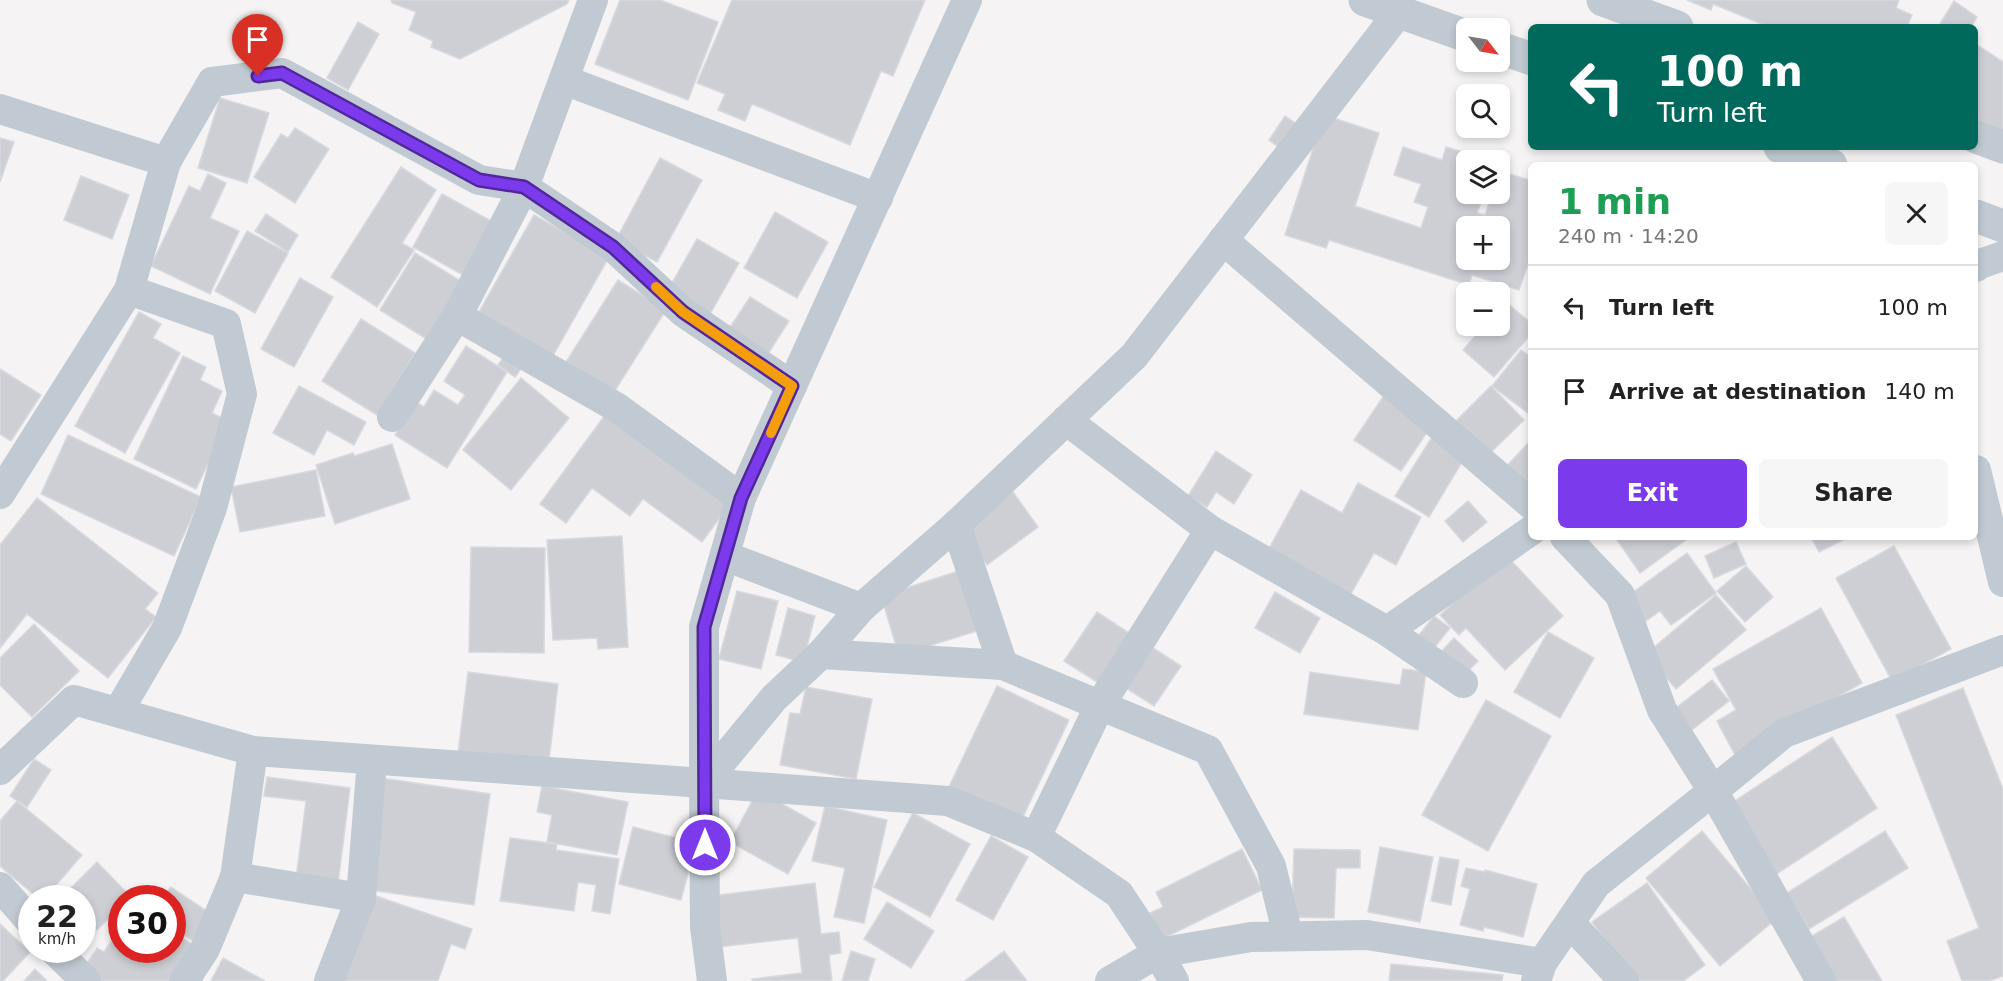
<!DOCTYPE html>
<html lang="en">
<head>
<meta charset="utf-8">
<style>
	body { margin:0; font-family:"DejaVu Sans",sans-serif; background:#f6f6f6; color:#222; height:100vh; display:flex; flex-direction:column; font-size:22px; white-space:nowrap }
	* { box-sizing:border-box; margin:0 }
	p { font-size:20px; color:#767676 }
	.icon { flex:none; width:33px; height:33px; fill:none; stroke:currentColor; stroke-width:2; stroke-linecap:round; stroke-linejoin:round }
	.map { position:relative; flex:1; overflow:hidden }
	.drawer { position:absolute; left:1528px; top:162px; width:450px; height:378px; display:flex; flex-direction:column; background:#fff; border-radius:9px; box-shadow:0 3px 9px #0003 }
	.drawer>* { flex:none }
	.top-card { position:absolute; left:1528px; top:24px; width:450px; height:126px; border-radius:9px; box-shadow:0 3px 9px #0003; background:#00695c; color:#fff; overflow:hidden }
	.needle { width:39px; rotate:121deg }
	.tools { position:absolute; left:1456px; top:18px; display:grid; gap:12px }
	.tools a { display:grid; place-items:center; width:54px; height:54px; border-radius:9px; background:#fff; box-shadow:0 3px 9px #0003; font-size:30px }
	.speed { position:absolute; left:18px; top:885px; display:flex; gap:12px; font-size:30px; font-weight:700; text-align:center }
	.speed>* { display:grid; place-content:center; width:78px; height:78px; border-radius:50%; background:#fff; box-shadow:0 3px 9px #0003; line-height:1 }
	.speed small { font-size:15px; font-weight:400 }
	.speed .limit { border:9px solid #d22; background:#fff; color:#111 }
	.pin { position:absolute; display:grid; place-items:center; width:51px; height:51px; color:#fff; margin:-62px -26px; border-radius:50% 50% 50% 0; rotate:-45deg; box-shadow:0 0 6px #0007 }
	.pin .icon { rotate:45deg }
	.me { position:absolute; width:66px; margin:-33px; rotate:0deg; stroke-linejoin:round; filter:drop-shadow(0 0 4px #0008) }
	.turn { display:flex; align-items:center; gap:21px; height:126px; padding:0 30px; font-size:27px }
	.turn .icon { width:78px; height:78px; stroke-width:2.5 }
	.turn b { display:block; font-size:42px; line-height:51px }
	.round { display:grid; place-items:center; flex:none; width:63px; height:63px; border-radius:9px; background:#f6f6f6 }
	.overview { display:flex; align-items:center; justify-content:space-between; height:102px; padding:0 30px }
	h1 { font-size:36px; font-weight:600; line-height:45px; color:#1e9e55 }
	.cta { display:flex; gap:12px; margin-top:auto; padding:12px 30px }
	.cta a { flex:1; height:69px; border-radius:9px; background:#7c3aed; color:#fff; font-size:24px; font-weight:600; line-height:69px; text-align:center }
	.cta a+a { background:#f6f6f6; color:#222 }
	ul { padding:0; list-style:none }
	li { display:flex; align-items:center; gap:18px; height:84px; padding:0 30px; border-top:2px solid #e0e0e0 }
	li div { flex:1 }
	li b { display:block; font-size:22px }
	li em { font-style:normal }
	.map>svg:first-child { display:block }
	.building { fill:#cdcfd5; stroke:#d7d9de; stroke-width:1.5; fill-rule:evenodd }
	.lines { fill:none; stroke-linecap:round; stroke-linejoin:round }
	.minor { stroke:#c1cad2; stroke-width:30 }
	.tertiary { stroke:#c1cad2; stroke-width:33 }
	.route-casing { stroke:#51269a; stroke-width:15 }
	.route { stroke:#7c3aed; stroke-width:10 }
	.slow { stroke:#f59e0b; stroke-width:10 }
</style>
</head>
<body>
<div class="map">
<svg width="2003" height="981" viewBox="0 0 2003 981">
	<rect width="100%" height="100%" fill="#f5f3f3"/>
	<g class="building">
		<path d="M391 0H569L567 4 460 59 431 47 433 41 409 30 416 12 392 3Z"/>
		<path d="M620 0H660L718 22 688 100 595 64Z"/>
		<path d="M732 0H925L893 76 881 71 850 145 752 104 745 121 718 110 725 94 697 83Z"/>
		<path d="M1687 0H1899L1896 8 1912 15 1907 27H1769L1713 4 1711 10Z"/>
		<path d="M1954 1 1977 17 1971 27H1938Z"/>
		<path d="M358 22 379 34 348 90 327 78Z"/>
		<path d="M1976 44 2003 62V142L1976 125Z"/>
		<path d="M220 98 269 113 247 183 198 168Z"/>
		<path d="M1324 115 1379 133 1355 206 1421 228 1428 207 1414 202 1421 184 1394 175 1403 147 1442 160 1446 147 1489 160H1467V194H1484L1477 213 1485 215 1492 194H1500V171L1532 181V253L1519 290 1472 275 1469 285 1329 240 1326 248 1285 235ZM1467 226H1500V260H1467Z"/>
		<path d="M1285 116 1298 125 1281 149 1269 140Z"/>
		<path d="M295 128 329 149 295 203 254 177 281 134 288 138Z"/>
		<path d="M0 138 14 142 0 182Z"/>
		<path d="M660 158 702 180 657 262 616 240Z"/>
		<path d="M401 167 436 190 402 243 414 250 377 307 331 277Z"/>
		<path d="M208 174 226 183 210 218 239 231 210 294 151 266 189 186 200 191Z"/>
		<path d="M81 176 129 195 112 239 64 220Z"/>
		<path d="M442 194 493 222 463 275 413 247Z"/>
		<path d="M775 212 828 242 797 298 744 268Z"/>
		<path d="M266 214 298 235 288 252 255 231Z"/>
		<path d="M534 215 609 257 550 361 475 319Z"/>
		<path d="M247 231 288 253 255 313 215 291Z"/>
		<path d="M697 239 739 263 710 314 668 290Z"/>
		<path d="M415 253 464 283 428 340 380 310Z"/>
		<path d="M300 278 333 297 294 367 261 349Z"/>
		<path d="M618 280 666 310 614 392 566 362Z"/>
		<path d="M1483 283 1494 292H1475Z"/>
		<path d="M750 297 789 321 768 354 729 329Z"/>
		<path d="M1500 297 1532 324V333L1494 377 1463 350 1484 326H1500Z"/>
		<path d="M139 312 161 324 153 338 180 353 125 453 75 426Z"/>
		<path d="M361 319 415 353 377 415 322 381Z"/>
		<path d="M466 346 507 372 447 468 395 435 416 402 424 407 434 390 458 405 465 395 444 381Z"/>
		<path d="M1521 350 1532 358V416L1492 386Z"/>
		<path d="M506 353 524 365 515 377 498 365Z"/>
		<path d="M183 356 206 367 200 380 222 391 212 413 228 421 196 489 134 459Z"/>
		<path d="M0 369 41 395 11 441 0 434Z"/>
		<path d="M521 378 569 418 511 490 463 450Z"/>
		<path d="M299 386 366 422 354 445 327 430 314 455 273 433Z"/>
		<path d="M1491 386 1524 420 1486 457 1453 424Z"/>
		<path d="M1385 394 1432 425 1401 471 1354 440Z"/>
		<path d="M605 415 729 505 702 542 643 499 630 516 592 488 566 523 540 504Z"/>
		<path d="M68 435 201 497 174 556 41 494Z"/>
		<path d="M1432 437 1465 457 1429 517 1395 496Z"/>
		<path d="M1530 441 1532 443V495L1504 469Z"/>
		<path d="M392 444 410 499 335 524 316 465 353 453 354 456Z"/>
		<path d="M1216 451 1252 475 1234 504 1216 492 1207 507 1188 496Z"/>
		<path d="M316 470 325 516 240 532 231 487Z"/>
		<path d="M1358 483 1421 517 1396 565 1374 553 1347 601 1265 556 1301 490 1342 513Z"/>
		<path d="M1013 492 1038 527 987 565 962 531Z"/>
		<path d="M37 498 158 593 145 609 156 617 108 678 27 614 0 648V545Z"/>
		<path d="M1468 501 1487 522 1463 542 1445 521Z"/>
		<path d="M622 536 628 647 598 649 597 638 553 640 547 540Z"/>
		<path d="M1615 537H1690L1640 573Z"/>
		<path d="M1811 537H1849L1819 552Z"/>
		<path d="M1736 542 1746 564 1714 578 1705 556Z"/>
		<path d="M1894 546 1951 649 1892 681 1836 578Z"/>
		<path d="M471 547 545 548 544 653 469 652Z"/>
		<path d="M1687 553 1716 593 1671 625 1660 611 1646 621 1628 596Z"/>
		<path d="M1506 555 1563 616 1505 670 1466 628 1459 635 1440 615Z"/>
		<path d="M1746 566 1773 597 1745 622 1717 591Z"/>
		<path d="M959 571 977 631 899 655 881 596Z"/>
		<path d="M737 591 778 601 761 669 719 659Z"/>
		<path d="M1275 592 1320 618 1300 653 1255 628Z"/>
		<path d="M1716 595 1746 630 1676 689 1646 654Z"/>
		<path d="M788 608 815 616 803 662 776 655Z"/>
		<path d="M1821 608 1862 683 1735 755 1717 721 1736 710 1713 669Z"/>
		<path d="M1097 612 1132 635 1100 684 1064 661Z"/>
		<path d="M1434 616 1450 628 1431 652 1416 639Z"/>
		<path d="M34 624 79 671 32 717 0 685V658Z"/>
		<path d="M1548 632 1594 658 1560 718 1514 692Z"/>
		<path d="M1454 638 1478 661 1465 674 1442 651Z"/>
		<path d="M1153 648 1181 666 1154 706 1126 688Z"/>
		<path d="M1403 669 1426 672 1418 730 1304 714 1310 672 1400 685Z"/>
		<path d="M468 672 558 684 548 769 457 762Z"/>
		<path d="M1712 680 1729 701 1688 733 1672 711Z"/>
		<path d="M997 686 1069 720 1019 825 947 791Z"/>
		<path d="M806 687 872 699 856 779 780 765 790 713 800 714Z"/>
		<path d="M1963 688 2003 789V976L1989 981H1962L1947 941 1979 928 1896 715Z"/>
		<path d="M1486 700 1551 736 1488 851 1422 815Z"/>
		<path d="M1832 737 1877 808 1772 877 1727 806Z"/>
		<path d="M34 759 51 770 27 807 10 796Z"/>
		<path d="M267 777 350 788 338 884 296 879 306 801 264 796Z"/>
		<path d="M381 778 490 794 474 905 364 889Z"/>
		<path d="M542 786 628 802 617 855 547 842 552 815 537 812Z"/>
		<path d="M758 790 816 823 788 874 730 842Z"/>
		<path d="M17 801 82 855 45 898H38L0 866V821Z"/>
		<path d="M825 806 887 820 864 923 834 917 845 868 812 861Z"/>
		<path d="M913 813 970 844 930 917 874 887Z"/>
		<path d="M633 827 696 843 681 900 619 884Z"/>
		<path d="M1702 831 1776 919 1720 966 1646 878Z"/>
		<path d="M1885 831 1908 868 1809 929 1787 893Z"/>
		<path d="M991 836 1028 857 993 920 956 900Z"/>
		<path d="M510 838 557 844 556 850 619 859 610 914 592 911 596 885 578 882 574 911 500 901Z"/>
		<path d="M1380 847 1433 857 1420 922 1368 912Z"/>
		<path d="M1242 849 1262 890 1162 939 1150 913 1163 907 1156 892Z"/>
		<path d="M1294 849 1360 850V868H1336L1334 918 1292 917Z"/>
		<path d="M1440 857 1459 860 1451 905 1431 901Z"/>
		<path d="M97 862 131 897 129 898H122V906L82 944V898H61Z"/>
		<path d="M1466 868 1485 872V870L1537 884 1523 937 1484 927 1483 931 1460 925 1470 889 1461 886Z"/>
		<path d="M815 883 821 934 839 932 841 953 829 955 832 981H753L752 979 802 973 798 938 718 947 712 896Z"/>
		<path d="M1647 883 1705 965 1683 981H1634L1592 922Z"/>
		<path d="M171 887 211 914 193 941 172 928V898H163Z"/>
		<path d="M373 895 472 929 465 949 451 944 438 981H344Z"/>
		<path d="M887 902 934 931 911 968 864 939Z"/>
		<path d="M1844 917 1882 981H1832L1807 939Z"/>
		<path d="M0 924 30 952 3 981H0Z"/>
		<path d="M122 925V950H172V931L192 944 168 981H97L82 971 97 948 104 952Z"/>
		<path d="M851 951 875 959 868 981H842Z"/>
		<path d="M1004 951 1027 981H965Z"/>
		<path d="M223 958 265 981H211Z"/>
		<path d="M1391 964 1503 975 1502 981H1389Z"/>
		<path d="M35 969 47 981H24Z"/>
	</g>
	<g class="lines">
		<g class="minor">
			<path d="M564 80 878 198"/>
			<path d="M0 109 166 162 129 290 0 494"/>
			<path d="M166 162 212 82 282 73 479 180 524 187 593 0"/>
			<path d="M1223 240 1532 505"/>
			<path d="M1976 267 1977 265 2003 256"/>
			<path d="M457 316 616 407 741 498"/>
			<path d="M392 417 457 316 524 187 613 247 683 312 792 386"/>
			<path d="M1066 420 1210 530 1387 631 1532 530"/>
			<path d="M1976 470 2003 582"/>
			<path d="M956 525 1003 665"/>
			<path d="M725 556 861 608"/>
			<path d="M1387 631 1463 683"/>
			<path d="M821 654 1003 665 1208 750 1271 866 1288 936"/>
			<path d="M118 712 167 628 212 508 242 394 226 324 129 290"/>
			<path d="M0 770 74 700 253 751 704 783V627L741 498 967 0"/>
			<path d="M704 783 948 801 1036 837 1119 894 1158 953 1110 981"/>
			<path d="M1036 837 1100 705 1210 530"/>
			<path d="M235 877 361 898"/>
			<path d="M0 887 32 923"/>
			<path d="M1570 923 1624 981"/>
			<path d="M54 950 86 981"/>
			<path d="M184 981 205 949 235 877 253 751"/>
			<path d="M329 981 361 898 372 760"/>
			<path d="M712 981 705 927 704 783 774 698 821 654 861 608 956 525 1134 356 1399 12"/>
			<path d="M1174 981 1158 953 1251 937 1367 935 1542 963"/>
			<path d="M1536 981 1542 963 1596 884 1713 791 1662 710 1620 595 1565 537"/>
			<path d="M1821 981 1713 791 1784 733 2003 650"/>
		</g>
		<g class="tertiary">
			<path d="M1365 0 1467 36"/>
			<path d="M1603 0 1677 27"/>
			<path d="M1500 48 1532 59"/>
			<path d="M1976 137 2003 147"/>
			<path d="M1780 147 1831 165"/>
			<path d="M1976 216 2003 226"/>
		</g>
	</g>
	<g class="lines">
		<g class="route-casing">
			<path id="route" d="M258 76 282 73 479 180 524 187 613 247 683 312 792 386 741 498 704 627 705 845"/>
		</g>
		<use href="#route" class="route"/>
		<path class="slow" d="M656 287 683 312 792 386 771 433"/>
	</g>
</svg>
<div class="tools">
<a><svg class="needle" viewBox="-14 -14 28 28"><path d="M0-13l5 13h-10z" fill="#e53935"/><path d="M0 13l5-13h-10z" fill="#767676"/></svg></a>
<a><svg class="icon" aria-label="search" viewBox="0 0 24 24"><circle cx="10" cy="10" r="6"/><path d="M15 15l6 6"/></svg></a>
<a><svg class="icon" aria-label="layers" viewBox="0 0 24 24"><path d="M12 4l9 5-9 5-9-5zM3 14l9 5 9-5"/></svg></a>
<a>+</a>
<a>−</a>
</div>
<div class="speed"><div>22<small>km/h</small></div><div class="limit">30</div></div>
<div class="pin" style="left:258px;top:76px;background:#d93025"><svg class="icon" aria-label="arrive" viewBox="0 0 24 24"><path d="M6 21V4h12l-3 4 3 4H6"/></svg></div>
<svg class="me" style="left:705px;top:845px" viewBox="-20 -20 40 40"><circle r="17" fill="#7c3aed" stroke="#fff" stroke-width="3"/><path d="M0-11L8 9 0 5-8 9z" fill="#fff"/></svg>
<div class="top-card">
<div class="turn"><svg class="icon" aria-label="left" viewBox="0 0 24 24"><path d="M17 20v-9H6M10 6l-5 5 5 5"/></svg><div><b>100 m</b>Turn left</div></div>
</div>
<section class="drawer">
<div class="overview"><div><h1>1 min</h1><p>240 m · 14:20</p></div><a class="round"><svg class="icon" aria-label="close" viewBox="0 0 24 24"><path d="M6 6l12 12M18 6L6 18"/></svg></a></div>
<ul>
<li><svg class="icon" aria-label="left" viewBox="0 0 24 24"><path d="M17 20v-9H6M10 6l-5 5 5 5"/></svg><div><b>Turn left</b></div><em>100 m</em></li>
<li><svg class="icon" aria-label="arrive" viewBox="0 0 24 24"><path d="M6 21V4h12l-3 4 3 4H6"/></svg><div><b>Arrive at destination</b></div><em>140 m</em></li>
</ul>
<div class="cta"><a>Exit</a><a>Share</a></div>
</section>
</div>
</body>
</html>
